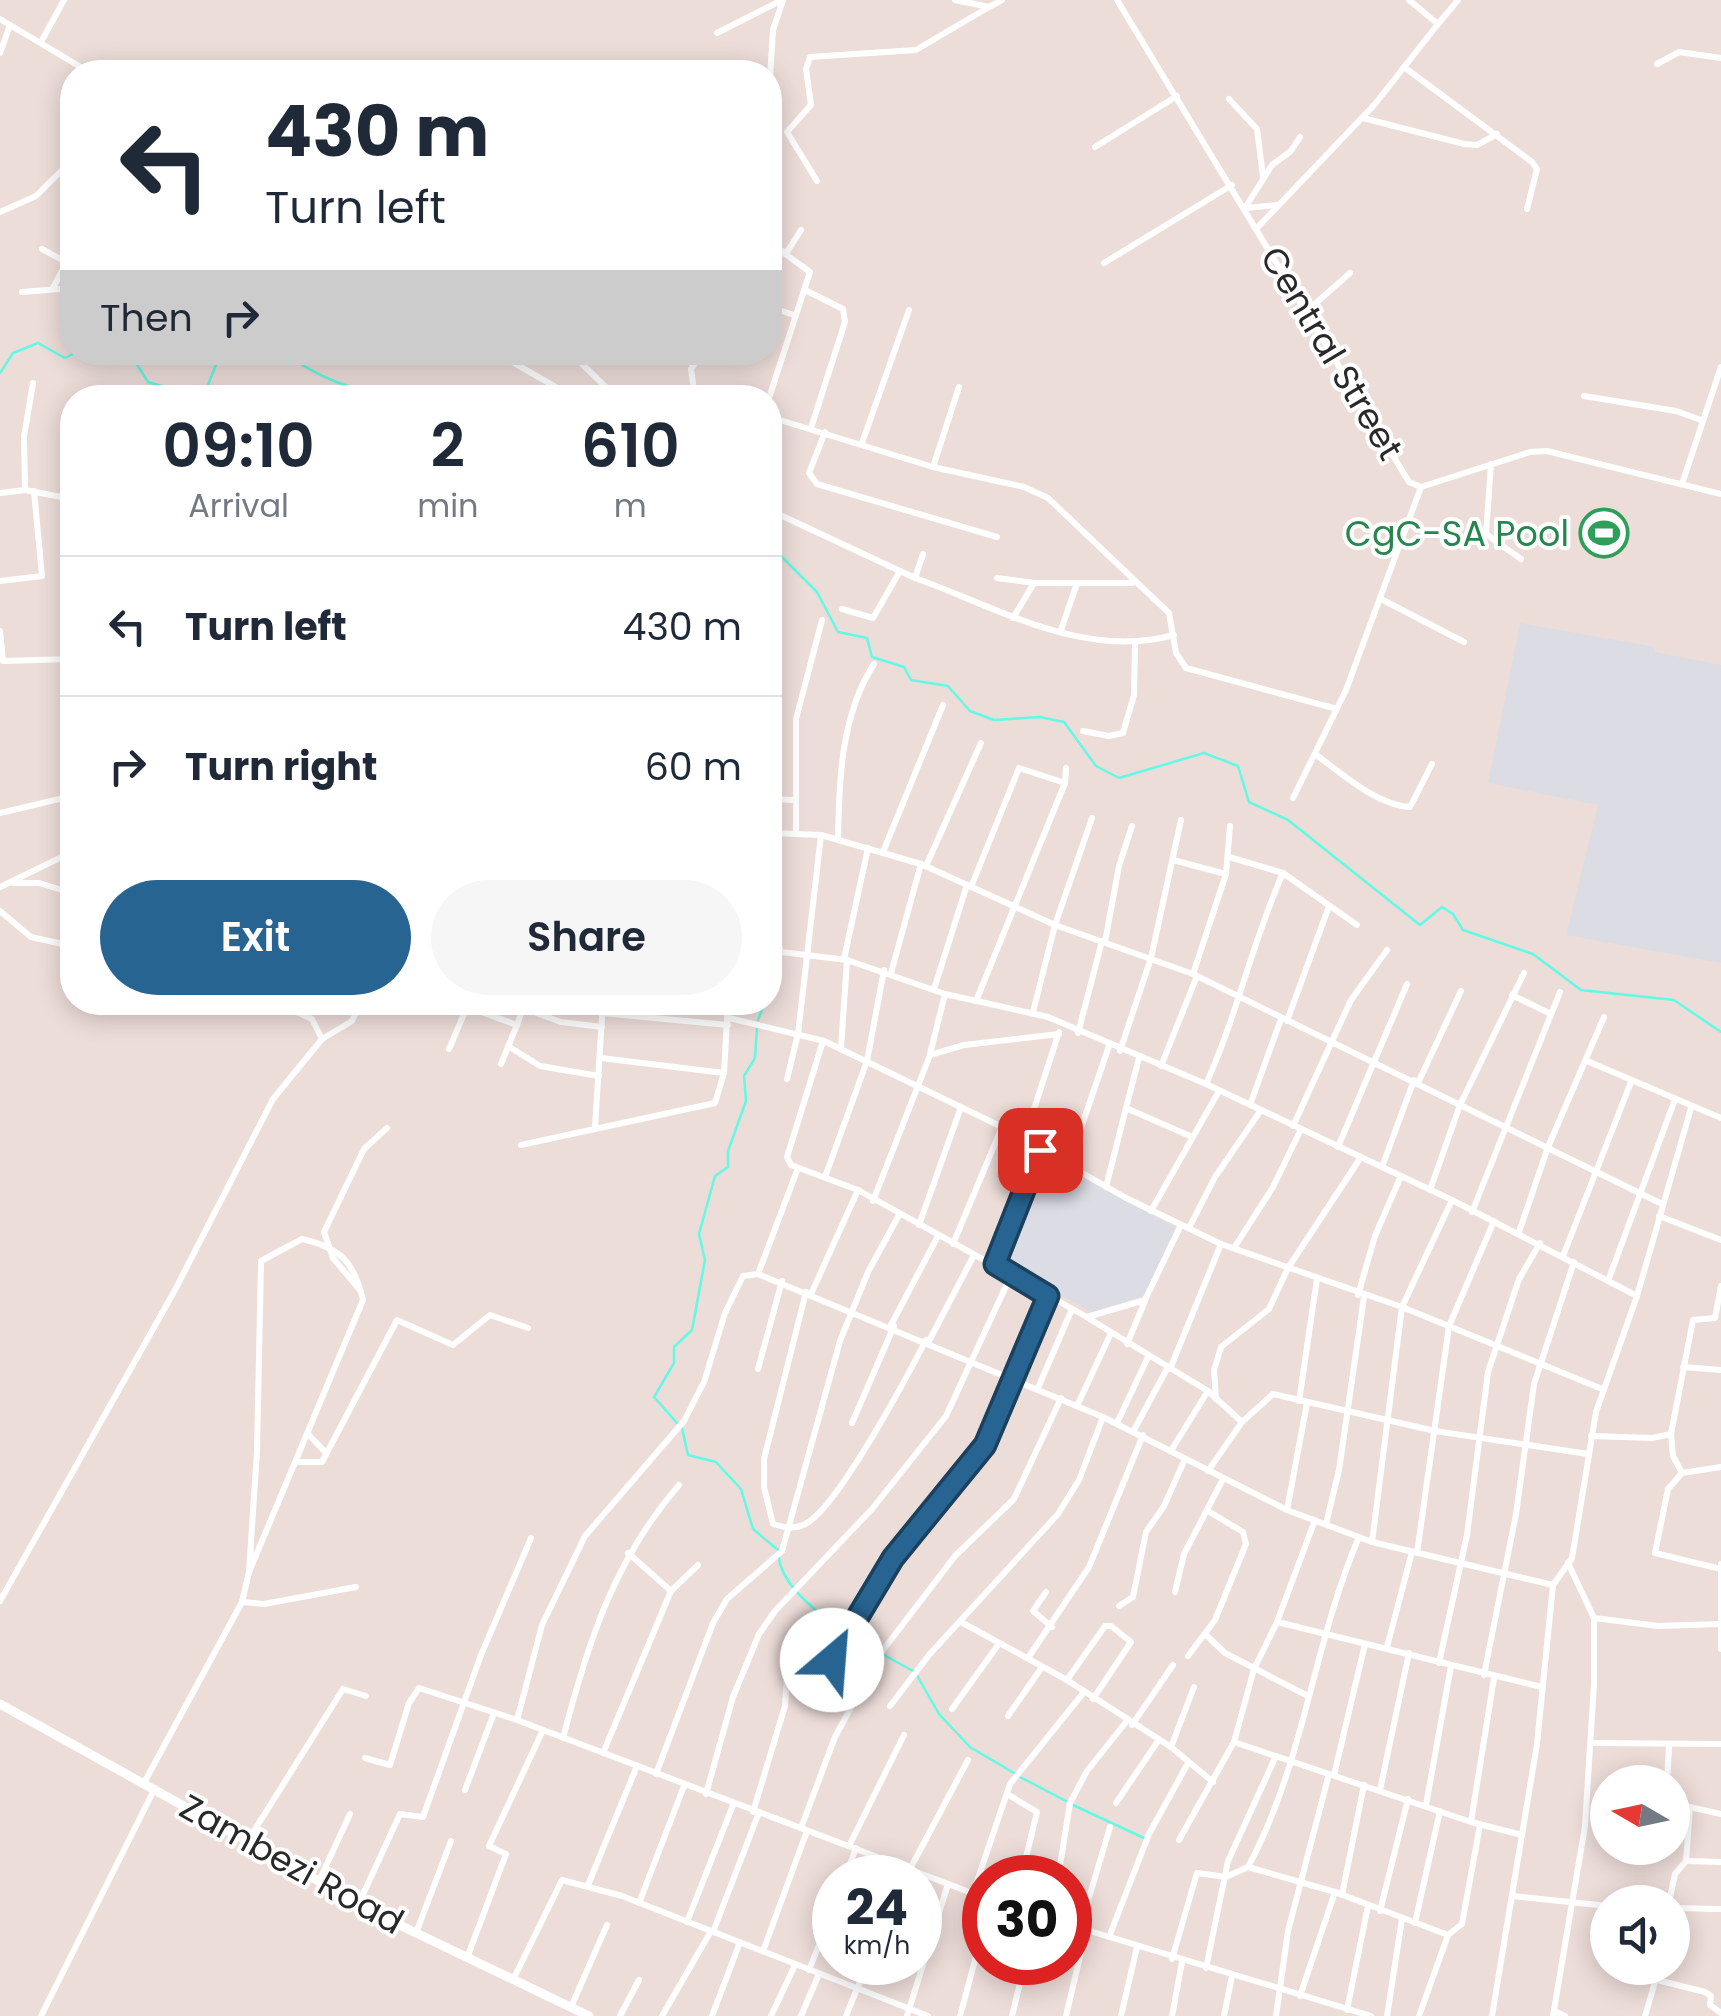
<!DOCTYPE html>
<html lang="en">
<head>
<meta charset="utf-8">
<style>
	body { margin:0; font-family:Poppins,sans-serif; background:#f6f6f7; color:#1f2937; height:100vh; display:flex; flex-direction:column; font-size:38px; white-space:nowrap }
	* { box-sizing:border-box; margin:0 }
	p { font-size:32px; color:#747a83 }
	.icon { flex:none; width:55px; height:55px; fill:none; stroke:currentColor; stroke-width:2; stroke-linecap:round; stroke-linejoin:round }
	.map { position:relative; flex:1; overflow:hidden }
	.panel { position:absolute; left:60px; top:385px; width:722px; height:630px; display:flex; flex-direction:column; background:#fff; border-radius:40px; box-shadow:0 5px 25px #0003 }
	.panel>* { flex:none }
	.guide { position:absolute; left:60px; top:60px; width:722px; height:305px; border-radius:40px; box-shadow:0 5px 25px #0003; background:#fff; color:#1f2937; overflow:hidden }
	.needle { width:65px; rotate:279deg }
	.controls { position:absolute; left:1590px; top:1765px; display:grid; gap:20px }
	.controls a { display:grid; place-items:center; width:100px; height:100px; border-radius:50%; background:#fff; box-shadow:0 5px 25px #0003; font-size:50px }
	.speed { position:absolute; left:812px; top:1855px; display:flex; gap:20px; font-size:50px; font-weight:700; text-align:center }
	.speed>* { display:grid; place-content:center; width:130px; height:130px; border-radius:50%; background:#fff; box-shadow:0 5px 25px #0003; line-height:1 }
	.speed small { font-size:25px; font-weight:400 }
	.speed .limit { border:15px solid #d22; background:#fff; color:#111 }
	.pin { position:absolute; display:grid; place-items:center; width:85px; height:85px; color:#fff; margin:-42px; border-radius:20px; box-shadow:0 5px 15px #0006 }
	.me { position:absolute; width:110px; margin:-55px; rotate:27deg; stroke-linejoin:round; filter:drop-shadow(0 0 8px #0008) }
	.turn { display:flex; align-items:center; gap:35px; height:210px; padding:0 40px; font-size:45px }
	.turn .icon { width:130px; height:130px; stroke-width:2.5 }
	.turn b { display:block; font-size:70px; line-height:85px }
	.then { display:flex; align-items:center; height:95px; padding:0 40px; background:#0003; gap:20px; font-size:38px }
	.eta { display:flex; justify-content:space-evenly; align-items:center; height:170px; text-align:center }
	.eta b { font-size:60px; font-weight:600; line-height:70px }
	.primary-button { display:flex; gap:20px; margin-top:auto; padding:20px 40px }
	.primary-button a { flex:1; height:115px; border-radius:60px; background:#286491; color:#fff; font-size:40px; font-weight:600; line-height:115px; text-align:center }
	.primary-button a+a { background:#f6f6f7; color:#1f2937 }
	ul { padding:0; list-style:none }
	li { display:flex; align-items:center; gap:30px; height:140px; padding:0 40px; border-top:2px solid #e0e1e3 }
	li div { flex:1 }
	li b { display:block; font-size:38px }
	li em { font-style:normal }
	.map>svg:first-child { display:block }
	.industrial { fill:#dbdce4 }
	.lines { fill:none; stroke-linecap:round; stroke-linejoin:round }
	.stream { stroke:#62f9e5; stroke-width:2.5 }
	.minor { stroke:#fff; stroke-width:6 }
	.secondary { stroke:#fff; stroke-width:9 }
	.route-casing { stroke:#1a415e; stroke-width:25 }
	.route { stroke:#286491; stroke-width:18 }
	.labels { text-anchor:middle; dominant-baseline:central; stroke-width:8; stroke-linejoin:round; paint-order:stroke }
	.street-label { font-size:35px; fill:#292929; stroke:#fff }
	.leisure-label { font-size:35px; fill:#27864d; stroke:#fff; text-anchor:end }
</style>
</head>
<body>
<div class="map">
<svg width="1721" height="2016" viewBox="0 0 1721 2016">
	<rect width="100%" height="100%" fill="#edddd9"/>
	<g class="industrial">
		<path d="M1520 623 1655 647V652L1721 665V963L1566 935 1598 805 1488 783Z"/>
		<path d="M1044 1157 1175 1227 1145 1295 1092 1312 1001 1262Z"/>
	</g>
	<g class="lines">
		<g class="stream">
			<path d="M129 352 148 382 192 395 206 390 221 352"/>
			<path d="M283 352C307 370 340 387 370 391 386 393 409 388 423 398"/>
			<path d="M0 373 13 353 38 343 65 358 77 352"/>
			<path d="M770 545 817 592 838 632 867 638 872 657 904 667 911 680 948 686 970 711 994 720 1040 717 1064 722 1096 766 1119 778 1204 753 1238 766 1249 802 1288 820 1420 925 1442 907 1453 914 1463 930 1533 954 1581 990 1674 1000 1721 1032"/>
			<path d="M758 1020 765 1002"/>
			<path d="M677 1423 654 1397 674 1363V1347L692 1330 705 1260 699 1234 715 1176 728 1167V1151L746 1101 744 1076 755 1058 757 1027"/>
			<path d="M682 1428 688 1455 716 1462 741 1489 753 1529 778 1550"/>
			<path d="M779 1558C783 1594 845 1634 877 1651"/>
			<path d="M884 1655 915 1672 939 1714 970 1747 1014 1773"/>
			<path d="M1020 1777 1066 1801"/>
			<path d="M1073 1805 1144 1838"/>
		</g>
		<g class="minor">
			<path d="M955 0 989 7 1002 0"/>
			<path d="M1117 0 1409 482 1421 487 1530 452 1547 451 1721 494"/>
			<path d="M0 19 89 72"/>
			<path d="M1438 24 1458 0"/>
			<path d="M717 33 782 0"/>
			<path d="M41 42 64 0"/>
			<path d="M0 53 10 25"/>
			<path d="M1657 64 1679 52 1721 58"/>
			<path d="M1404 67 1532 162 1537 169 1527 209"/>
			<path d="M770 78 773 30 783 0"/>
			<path d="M1229 99 1257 129 1263 177"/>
			<path d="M1363 118 1464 144 1477 145 1497 134"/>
			<path d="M1095 147 1177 96"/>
			<path d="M817 181 787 132 811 105 806 69 810 57 916 50 989 7"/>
			<path d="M1245 208 1272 165 1291 151 1300 137"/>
			<path d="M1246 208 1278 205"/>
			<path d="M0 212 36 196 72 160"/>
			<path d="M1257 228 1375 104 1438 24 1409 0"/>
			<path d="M42 249 66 262"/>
			<path d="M770 263 780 251 787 252 801 230"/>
			<path d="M1104 263 1232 185"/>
			<path d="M53 288 72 252"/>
			<path d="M805 290 843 309 845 322 811 428"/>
			<path d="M22 292 72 288"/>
			<path d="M770 307 794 315"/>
			<path d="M1308 310 1350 273"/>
			<path d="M495 352 575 398"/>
			<path d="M568 352 579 361"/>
			<path d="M594 352 579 361 617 398"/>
			<path d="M1584 396 1676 411 1701 420"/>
			<path d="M695 398 691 369 702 352"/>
			<path d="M769 398 810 272 770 243"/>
			<path d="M770 417 933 467 1024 487 1048 498 1169 613 1176 653 1186 668 1337 709"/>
			<path d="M825 432 809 473 817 484 997 537"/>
			<path d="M862 443 909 310"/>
			<path d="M1491 464 1486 534 1521 559"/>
			<path d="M933 467 959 387"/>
			<path d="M1682 484 1721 367"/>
			<path d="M25 490 24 437 33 383"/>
			<path d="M0 493 25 490 72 499"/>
			<path d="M778 514 900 571"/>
			<path d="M915 578C997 607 1083 660 1174 635"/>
			<path d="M997 578 1034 583H1132"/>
			<path d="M0 581 42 576 34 491"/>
			<path d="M1381 599 1464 642"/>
			<path d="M842 609 873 618 900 571 915 578 923 554"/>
			<path d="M72 613 68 621 72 656"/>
			<path d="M1013 618 1034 583"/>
			<path d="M770 623 779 597"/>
			<path d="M1061 630 1077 583"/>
			<path d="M0 631 3 661 72 659"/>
			<path d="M1083 731 1109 736 1123 733 1134 695 1135 644"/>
			<path d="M1315 754C1341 773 1376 805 1410 807L1432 764"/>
			<path d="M1293 798 1346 690 1421 487"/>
			<path d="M770 799 795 800"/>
			<path d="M0 813 72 796"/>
			<path d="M796 832V719L822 620"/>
			<path d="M771 833 821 835 921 864 1055 925 1193 974 1662 1204"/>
			<path d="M773 833 772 921 781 952 847 960 945 994 1048 1017 1206 1084 1452 1200 1637 1296"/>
			<path d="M838 839C839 780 841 715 874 664"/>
			<path d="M883 852 943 705"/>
			<path d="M1229 857 1283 873 1357 925"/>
			<path d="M1173 860 1226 874"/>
			<path d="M926 866 981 743"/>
			<path d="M13 883H39L72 893"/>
			<path d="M0 887 72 852"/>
			<path d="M971 887 1019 768 1065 783"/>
			<path d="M0 911 31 937 72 946"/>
			<path d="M1105 942 1119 866 1132 826"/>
			<path d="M844 959 868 848"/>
			<path d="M891 973 921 864"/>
			<path d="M1193 974 1226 874 1230 826"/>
			<path d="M934 989 967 885"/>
			<path d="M1512 995 1551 1014"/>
			<path d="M976 1001 1065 783 1066 768"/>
			<path d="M454 1002 517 1025 525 1002"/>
			<path d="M523 1008 561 1022 602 1027"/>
			<path d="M1033 1012 1055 925 1092 818"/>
			<path d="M302 1013 305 1002"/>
			<path d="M602 1013 728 1025"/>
			<path d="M729 1018 824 1041 1002 1127 1126 1198 1221 1244 1402 1307 1602 1389"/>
			<path d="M1287 1021 1328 909"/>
			<path d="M1078 1033 1102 941"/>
			<path d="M322 1039 352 1021 361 1002"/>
			<path d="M823 1041 787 1157 791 1165 858 1190 1087 1317 1145 1300 1181 1225"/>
			<path d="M508 1046 540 1066 599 1076"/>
			<path d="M841 1048 847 960"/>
			<path d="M449 1049 469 1002"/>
			<path d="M1120 1051 1151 958 1181 820"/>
			<path d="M930 1054 945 994"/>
			<path d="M601 1058 724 1073"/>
			<path d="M1139 1058 1126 1108 1190 1136"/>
			<path d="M1587 1061 1721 1118"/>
			<path d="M501 1064 517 1025"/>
			<path d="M1161 1066 1197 976"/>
			<path d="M787 1079 798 1034 821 835"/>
			<path d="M1418 1083 1461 991"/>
			<path d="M1206 1084C1237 1016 1252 942 1283 873"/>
			<path d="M1250 1105 1281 1019"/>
			<path d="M1293 1126 1351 1000 1387 950"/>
			<path d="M595 1127 603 1002"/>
			<path d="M1024 1140 1059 1032"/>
			<path d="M521 1145 715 1103 724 1073 728 1002"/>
			<path d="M1338 1147 1407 984"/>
			<path d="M1068 1166 1109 1046"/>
			<path d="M1382 1167 1414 1080"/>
			<path d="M825 1177 867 1061 884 970"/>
			<path d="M1106 1187 1126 1108"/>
			<path d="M1430 1190 1460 1105 1524 973"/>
			<path d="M873 1201 930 1055 964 1045 1059 1034"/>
			<path d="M1151 1211 1219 1091"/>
			<path d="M1472 1212 1560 992"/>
			<path d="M1659 1216 1721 1240"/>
			<path d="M919 1225 961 1107"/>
			<path d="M1189 1228 1215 1177 1261 1110"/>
			<path d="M1519 1232 1548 1147 1604 1017"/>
			<path d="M953 1244 1002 1127"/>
			<path d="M1234 1248 1273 1187 1301 1129"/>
			<path d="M1563 1256 1631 1082"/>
			<path d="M995 1264 1041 1150"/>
			<path d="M758 1274 798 1168"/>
			<path d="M1608 1281 1674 1102"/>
			<path d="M1721 1286 1715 1318 1693 1320 1671 1434 1673 1456 1682 1473 1721 1467"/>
			<path d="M359 1289 333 1258 324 1232 364 1149 387 1128"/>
			<path d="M806 1292 764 1459V1487L773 1524C786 1528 798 1530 810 1521 842 1498 906 1379 926 1340"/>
			<path d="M811 1294 858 1190"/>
			<path d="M1358 1295 1375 1236 1401 1176"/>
			<path d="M1088 1318 1208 1391 1242 1422"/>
			<path d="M891 1325 938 1236"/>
			<path d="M929 1341 974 1255"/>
			<path d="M1127 1344 1145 1301"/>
			<path d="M1683 1367 1721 1370"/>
			<path d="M758 1369 782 1281"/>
			<path d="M1170 1369 1221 1244"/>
			<path d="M1038 1388 1072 1309"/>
			<path d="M1216 1399 1214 1370 1221 1347 1269 1309 1288 1268 1361 1157"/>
			<path d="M1299 1401 1317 1279"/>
			<path d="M1077 1406 1111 1333"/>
			<path d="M852 1423 894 1326"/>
			<path d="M1117 1423 1148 1357"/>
			<path d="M1134 1430 1168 1367"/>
			<path d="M309 1435 326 1453"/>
			<path d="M1591 1436 1652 1438 1671 1434"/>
			<path d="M1172 1449 1208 1391"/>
			<path d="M299 1462H322L397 1320 453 1345 490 1315 528 1328"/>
			<path d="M1208 1471 1242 1422 1273 1394 1435 1431 1588 1454"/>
			<path d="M1682 1473 1668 1489 1655 1553 1721 1569"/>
			<path d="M1287 1510 1307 1403"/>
			<path d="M1326 1524 1339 1470 1364 1297"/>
			<path d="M1372 1542 1402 1307 1452 1200"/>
			<path d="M628 1553 671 1591"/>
			<path d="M1417 1553 1449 1326 1494 1221"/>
			<path d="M1721 1564V1649"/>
			<path d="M1046 1592 1033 1611 1052 1627"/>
			<path d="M1175 1592 1184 1554 1223 1479"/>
			<path d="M0 1601 175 1290 273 1099 322 1039 312 1019 275 1002"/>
			<path d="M242 1602 264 1604 356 1587"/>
			<path d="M1119 1606 1133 1597 1146 1532 1164 1506 1185 1459"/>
			<path d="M1594 1618 1658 1626 1721 1624"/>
			<path d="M961 1622 1067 1680 1171 1747 1213 1782"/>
			<path d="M1277 1622 1542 1687"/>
			<path d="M1205 1634 1225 1653 1306 1695"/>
			<path d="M1387 1647 1412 1552"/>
			<path d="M1188 1656 1215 1620 1246 1544 1243 1532 1208 1511"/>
			<path d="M1028 1658 1089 1567 1143 1435"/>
			<path d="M833 1660 893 1558 985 1445 1048 1296"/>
			<path d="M1439 1663 1467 1535 1488 1372 1519 1279 1540 1243"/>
			<path d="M1484 1675 1516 1514 1534 1384 1574 1262"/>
			<path d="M1067 1680 1105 1626H1111L1131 1642 1093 1699"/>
			<path d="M890 1706 929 1655 1058 1514 1079 1480 1103 1417"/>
			<path d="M952 1709 998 1645"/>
			<path d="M1008 1716 1042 1667"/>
			<path d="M517 1720 542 1625 585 1536 684 1421 704 1382 725 1313 743 1276 758 1274 1103 1417 1287 1510 1372 1542 1553 1585"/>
			<path d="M1132 1725 1173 1665"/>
			<path d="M563 1738C588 1642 614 1560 679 1485"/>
			<path d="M1234 1742 1471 1822 1522 1835"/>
			<path d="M1591 1743 1721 1744"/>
			<path d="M1171 1747 1194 1687"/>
			<path d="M603 1753 671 1591 698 1565"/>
			<path d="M365 1758 390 1765 409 1703 419 1688 517 1720 985 1898"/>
			<path d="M656 1774 713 1623 727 1599 782 1551 840 1341 868 1272 899 1215"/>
			<path d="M1334 1775 1365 1644"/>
			<path d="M145 1781 242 1602 249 1572 257 1451 261 1261 302 1239C341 1248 354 1262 363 1300L249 1572"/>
			<path d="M1667 1782 1669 1747"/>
			<path d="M465 1790 494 1713"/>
			<path d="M1380 1790 1409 1653"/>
			<path d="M706 1794 733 1697 759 1634 775 1611 872 1509 946 1416 1012 1273"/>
			<path d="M1007 1794 1037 1812 1021 1878"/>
			<path d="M1116 1803 1158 1741"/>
			<path d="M1672 1803 1721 1814"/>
			<path d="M1426 1805 1451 1666"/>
			<path d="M753 1812 785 1706 787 1674 810 1621"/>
			<path d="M1471 1822 1494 1678"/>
			<path d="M801 1828 835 1737 880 1654 955 1556 1014 1499 1061 1398"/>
			<path d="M1179 1840 1234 1742 1254 1669 1277 1622 1315 1520"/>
			<path d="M247 1842 343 1689 366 1696"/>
			<path d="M849 1846 904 1735"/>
			<path d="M1686 1861 1721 1862"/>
			<path d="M1248 1867 1335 1892"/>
			<path d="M910 1869 968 1760"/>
			<path d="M845 1878 856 1848"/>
			<path d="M897 1878 900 1866"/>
			<path d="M1058 1878 1070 1803 1087 1771 1126 1722"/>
			<path d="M319 1881 350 1814"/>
			<path d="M588 1885 637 1766"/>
			<path d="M973 1893 1010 1784 1084 1692"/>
			<path d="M1342 1895 1364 1785"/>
			<path d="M1513 1896 1608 1906"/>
			<path d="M1669 1902 1675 1874 1686 1861 1690 1807"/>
			<path d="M359 1903 400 1814 423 1817 481 1655 531 1538"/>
			<path d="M639 1903 684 1786"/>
			<path d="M1672 1908 1721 1909"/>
			<path d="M1380 1911 1408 1799"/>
			<path d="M687 1922 733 1805"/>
			<path d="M1415 1923 1440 1811"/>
			<path d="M1070 1925 1371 2016"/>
			<path d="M1080 1928 1110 1827"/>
			<path d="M713 1932 758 1815"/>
			<path d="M416 1933 451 1841"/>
			<path d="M1109 1937 1149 1834 1187 1765"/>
			<path d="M763 1951 807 1831"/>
			<path d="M467 1958 506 1854 489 1846 543 1730"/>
			<path d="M1172 1959 1197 1873 1226 1877 1248 1867C1305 1761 1312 1647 1359 1537"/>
			<path d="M1206 1968 1228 1861 1276 1756"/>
			<path d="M809 1970 835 1905"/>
			<path d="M513 1980 562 1880 622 1896 928 2016"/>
			<path d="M1657 1980 1705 1992 1711 1996 1710 2005 1721 2013"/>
			<path d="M1300 1996 1335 1892 1448 1935"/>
			<path d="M571 2007 607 1925"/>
			<path d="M1347 2010 1368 1906"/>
			<path d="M1554 2011 1565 2016"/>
			<path d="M41 2016 155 1788"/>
			<path d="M620 2016 639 1980"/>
			<path d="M662 2016 711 1931"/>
			<path d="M712 2016 740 1942"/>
			<path d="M771 2016 795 1965"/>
			<path d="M801 2016 819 1974"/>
			<path d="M846 2016 868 1962"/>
			<path d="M907 2016 948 1884"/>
			<path d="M960 2016 985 1923"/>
			<path d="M1012 2016 1025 1962"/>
			<path d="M1066 2016 1086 1931"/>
			<path d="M1121 2016 1137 1947"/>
			<path d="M1172 2016 1182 1962"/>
			<path d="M1224 2016 1232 1976"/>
			<path d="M1276 2016 1288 1931 1329 1774"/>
			<path d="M1387 2016 1402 1919"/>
			<path d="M1419 2016 1448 1935 1462 1924 1480 1825"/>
			<path d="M1492 2016 1537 1744 1553 1585 1572 1558 1596 1412 1637 1296 1691 1108"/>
			<path d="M1553 2016 1585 1826 1594 1684V1618L1568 1563"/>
			<path d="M1645 2016 1659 1968"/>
		</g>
		<path class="secondary" d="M0 1704 387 1919 589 2016"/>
	</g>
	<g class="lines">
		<g class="route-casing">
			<path id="route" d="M832 1660 893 1558 985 1445 1048 1296 995 1264 1040 1150"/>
		</g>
		<use href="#route" class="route"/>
	</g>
	<defs>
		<g id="stadium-ring" transform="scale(2.5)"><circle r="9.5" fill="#fff" stroke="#2e9e5b" stroke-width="1.5"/><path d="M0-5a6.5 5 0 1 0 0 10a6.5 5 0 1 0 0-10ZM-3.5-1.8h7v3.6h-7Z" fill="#2e9e5b"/></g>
	</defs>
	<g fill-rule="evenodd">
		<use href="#stadium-ring" x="1604" y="533"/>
	</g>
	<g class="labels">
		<g class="street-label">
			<text transform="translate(1332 353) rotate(59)">Central Street</text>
			<text transform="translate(292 1864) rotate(29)">Zambezi Road</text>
		</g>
		<g class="leisure-label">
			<text x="1569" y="533">CgC-SA Pool</text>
		</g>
	</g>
</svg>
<div class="controls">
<a><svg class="needle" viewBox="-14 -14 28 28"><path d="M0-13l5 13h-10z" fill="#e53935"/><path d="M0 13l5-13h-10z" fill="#747a83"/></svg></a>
<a><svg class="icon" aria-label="sound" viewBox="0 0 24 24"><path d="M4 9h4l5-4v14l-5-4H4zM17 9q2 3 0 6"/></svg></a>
</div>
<div class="speed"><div>24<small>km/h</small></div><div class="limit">30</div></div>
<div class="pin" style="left:1040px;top:1150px;background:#d93025"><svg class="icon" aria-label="arrive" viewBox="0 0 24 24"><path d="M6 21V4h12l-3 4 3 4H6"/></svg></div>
<svg class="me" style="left:832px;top:1660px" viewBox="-20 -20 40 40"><circle r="19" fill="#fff"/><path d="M0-13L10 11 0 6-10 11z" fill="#286491"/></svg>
<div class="guide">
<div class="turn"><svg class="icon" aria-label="left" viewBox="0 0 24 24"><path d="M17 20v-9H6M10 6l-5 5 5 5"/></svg><div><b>430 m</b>Turn left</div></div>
<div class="then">Then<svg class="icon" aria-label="right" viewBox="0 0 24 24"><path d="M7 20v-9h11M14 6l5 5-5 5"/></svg></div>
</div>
<section class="panel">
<div class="eta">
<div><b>09:10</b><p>Arrival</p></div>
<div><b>2</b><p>min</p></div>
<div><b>610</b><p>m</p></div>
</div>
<ul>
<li><svg class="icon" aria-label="left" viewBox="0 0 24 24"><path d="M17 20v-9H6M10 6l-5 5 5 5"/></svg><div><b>Turn left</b></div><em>430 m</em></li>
<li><svg class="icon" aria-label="right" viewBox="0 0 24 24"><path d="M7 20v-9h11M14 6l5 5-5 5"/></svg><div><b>Turn right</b></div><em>60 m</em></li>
</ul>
<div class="primary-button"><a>Exit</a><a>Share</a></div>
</section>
</div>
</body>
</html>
